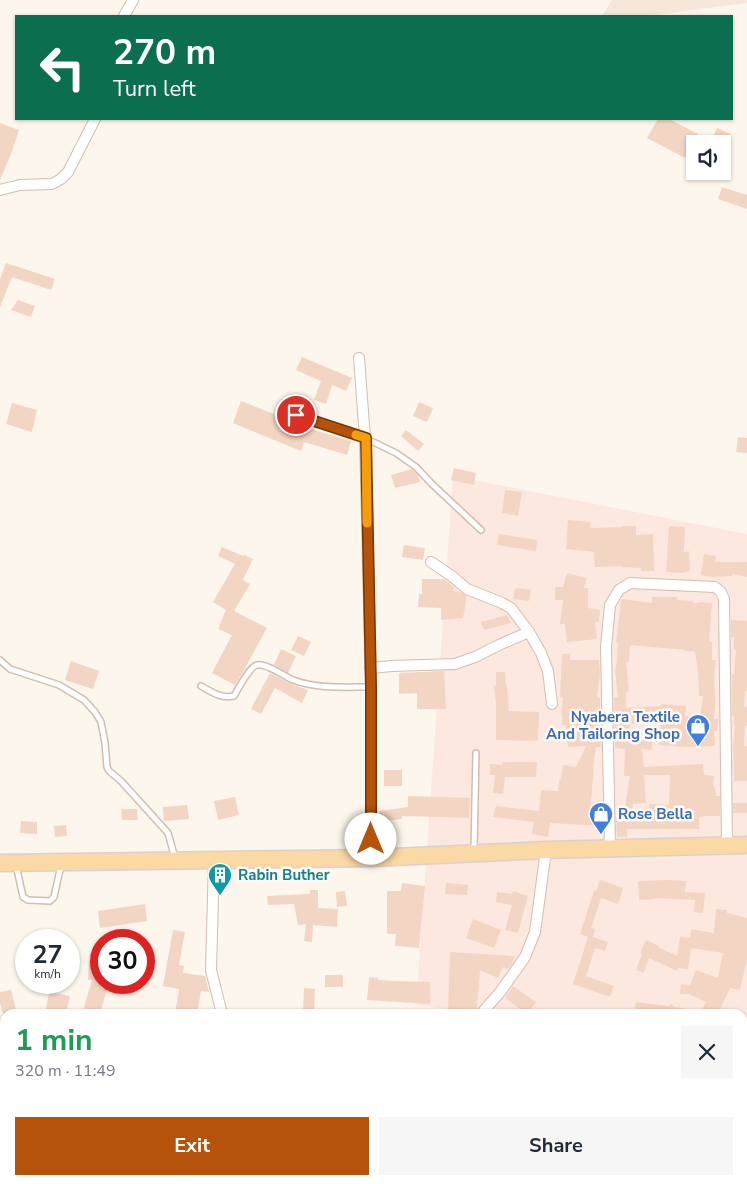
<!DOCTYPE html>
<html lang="en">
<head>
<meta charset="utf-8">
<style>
	body { margin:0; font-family:"Nunito Sans",sans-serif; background:#f6f6f7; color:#1f2937; height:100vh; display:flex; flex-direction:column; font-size:19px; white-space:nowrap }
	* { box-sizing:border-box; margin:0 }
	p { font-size:16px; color:#747a83 }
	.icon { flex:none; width:28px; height:28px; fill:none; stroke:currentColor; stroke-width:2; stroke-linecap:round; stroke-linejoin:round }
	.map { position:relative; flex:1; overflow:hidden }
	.side { position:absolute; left:0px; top:1009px; width:748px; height:176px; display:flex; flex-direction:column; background:#fff; border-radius:15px 15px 0 0; box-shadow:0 1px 4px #0004 }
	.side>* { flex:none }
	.banner { position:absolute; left:15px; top:15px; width:718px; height:105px; border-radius:0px; box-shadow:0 1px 4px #0004; background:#0b6e4f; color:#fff; overflow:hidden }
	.buttons { position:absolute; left:686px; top:135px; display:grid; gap:10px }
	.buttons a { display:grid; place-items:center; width:45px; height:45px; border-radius:0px; background:#fff; box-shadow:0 1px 4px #0004; font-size:25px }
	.speed { position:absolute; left:15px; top:929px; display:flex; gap:10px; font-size:25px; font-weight:700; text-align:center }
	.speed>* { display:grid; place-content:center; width:65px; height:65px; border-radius:50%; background:#fff; box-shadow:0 1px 4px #0004; line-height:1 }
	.speed small { font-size:12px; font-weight:400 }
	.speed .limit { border:8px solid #d22; background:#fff; color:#111 }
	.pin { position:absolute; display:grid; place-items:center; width:42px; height:42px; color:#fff; margin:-21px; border:2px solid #fff; border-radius:50%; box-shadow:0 1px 5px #0007 }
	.me { position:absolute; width:55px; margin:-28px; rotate:0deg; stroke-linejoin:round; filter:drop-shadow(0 0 4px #0008) }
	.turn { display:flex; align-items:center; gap:18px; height:105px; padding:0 15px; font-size:22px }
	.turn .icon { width:65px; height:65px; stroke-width:2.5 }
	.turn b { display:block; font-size:35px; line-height:42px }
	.round { display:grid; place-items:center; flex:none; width:52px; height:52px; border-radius:0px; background:#f6f6f7 }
	.headline { display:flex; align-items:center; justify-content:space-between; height:85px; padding:0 15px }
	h1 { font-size:30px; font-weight:700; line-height:38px; color:#1e9e55 }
	.primary-button { display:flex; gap:10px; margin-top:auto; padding:10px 15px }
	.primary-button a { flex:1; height:58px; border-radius:0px; background:#b45309; color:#fff; font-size:20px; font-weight:700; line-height:58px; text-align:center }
	.primary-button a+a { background:#f6f6f7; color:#1f2937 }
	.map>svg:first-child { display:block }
	.residential { fill:#f5e8da }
	.commercial { fill:#fde8e0 }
	.building { fill:#f3d5c3; fill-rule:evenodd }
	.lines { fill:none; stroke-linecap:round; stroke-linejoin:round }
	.lane-casing { stroke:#d1beb0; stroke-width:8 }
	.street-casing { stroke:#d1beb0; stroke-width:12 }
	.secondary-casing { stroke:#d6c0b0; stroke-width:16 }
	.primary-casing { stroke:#dad1cd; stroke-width:19 }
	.lane { stroke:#fff; stroke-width:5 }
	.street { stroke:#fff; stroke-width:10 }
	.secondary { stroke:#fff; stroke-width:14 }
	.primary { stroke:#fbd9a5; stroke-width:16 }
	.route-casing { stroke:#753606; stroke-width:12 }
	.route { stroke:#b45309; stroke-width:9 }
	.slow { stroke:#f59e0b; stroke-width:9 }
	.labels { text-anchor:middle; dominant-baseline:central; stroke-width:5; stroke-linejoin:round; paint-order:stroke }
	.shop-label { font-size:15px; font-weight:bold; fill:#366cbe; stroke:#fffaf3; text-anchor:end }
	.culture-label { font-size:15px; font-weight:bold; fill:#0d838f; stroke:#fffaf3; text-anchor:start }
</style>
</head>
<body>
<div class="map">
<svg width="747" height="1184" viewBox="0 0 747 1184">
	<rect width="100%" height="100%" fill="#fdf6ec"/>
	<path class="residential" d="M612 0H747V3L646 16H602Z"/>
	<path class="commercial" d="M453 476 747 534V1044H743L742 1014H489L416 1005Z"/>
	<g class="building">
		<path d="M658 119H669L698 134 685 158 647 138Z"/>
		<path d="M0 123 19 130 11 154 0 180Z"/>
		<path d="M717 128 731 134 726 144H710Z"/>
		<path d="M722 187 747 195V209L718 199Z"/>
		<path d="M6 263 55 279 51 290 12 277 0 307V279Z"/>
		<path d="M18 300 35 306 31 317 11 310Z"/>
		<path d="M302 357 352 378 346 391 332 385 326 404 314 400 321 381 296 370Z"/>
		<path d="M241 401 317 431 351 441 347 455 304 442 301 451 233 423Z"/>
		<path d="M419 402 433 408 427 422 413 416Z"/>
		<path d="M12 403 37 410 32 432 6 424Z"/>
		<path d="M406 430 424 444 418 451 401 436Z"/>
		<path d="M738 437 747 438V453L736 452Z"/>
		<path d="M454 468 476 473 474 485 451 480Z"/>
		<path d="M412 469 418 475 420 482 395 488 391 475Z"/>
		<path d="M505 490 522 492 518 516 502 513Z"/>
		<path d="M568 520 591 522 590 528 622 527V526H636V535L653 534 654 571H641V568L622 567V566L595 567 594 552 566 549Z"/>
		<path d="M669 526 685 527 684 552 689 551 690 571 683 573 666 572Z"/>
		<path d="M499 534 537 540 536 551 497 545Z"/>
		<path d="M404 545 425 548 423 560 402 557Z"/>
		<path d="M222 547 243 556 244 555 253 559 243 580 250 584 234 611 267 628 244 670 235 685 212 673 232 635 218 629 226 610 213 602 235 564 218 556Z"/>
		<path d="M704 554 716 556 715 562H747V577L732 574 733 576 713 577 701 575Z"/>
		<path d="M567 573 587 578 584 588H588V608L600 610 599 622H595L597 639 567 642 565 624H560L563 600H555V587H563Z"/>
		<path d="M422 579H444L454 587 453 591 460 592 467 596 463 618 441 620V608L418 607 419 594H422Z"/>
		<path d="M515 588 531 590 529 601 513 599Z"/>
		<path d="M652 597H677V600L693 601V603H698L699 602 712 603 709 642H712V660H716L714 676 715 697H716L714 719H718L717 731H714L715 746 687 747 659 745 661 722 630 724 629 740H652V750L642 749 644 767 703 764 704 775 714 776 713 787H715L716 796H720V816H706L699 817V829H627V837H617L616 819H620L621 806H625L630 776H624L625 749 615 748 614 697H618L615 670 616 669 618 643H616L621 600 622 599 652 603ZM630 645 685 650V651H695L697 665V671H698L699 696H703L700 718 685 716 686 706 661 704V706L626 708V692L629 691 626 662H629ZM644 775H670L669 805 649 804 650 819H632L633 804 646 803Z"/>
		<path d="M507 615 511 623 484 630 481 622Z"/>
		<path d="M731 620 747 621V691H745L744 706 747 707V726H745L744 746H747V781H734L733 746 735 726H734V716H732V674H734L736 650H734V637H731Z"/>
		<path d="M298 636 311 642 304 656 291 650Z"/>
		<path d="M281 649 296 656 288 673 274 665Z"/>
		<path d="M562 654H570V660H599L600 675 597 698H600L601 747H596L593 769H594L593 777 590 813H602L603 826 550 823 548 837 532 834 534 822 493 817 496 806 539 811 541 790 558 791 559 780H561L563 765 576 767 586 746 568 747 566 725H562V714L561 713 563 698 560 697Z"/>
		<path d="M71 661 99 671 93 689 65 680Z"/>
		<path d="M444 671 446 709H417V693L399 694V673Z"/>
		<path d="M496 672H505L506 686 507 685 509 711 539 712 538 741 496 740V705L494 686H496Z"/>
		<path d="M270 673 291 684 308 690 302 703 275 688 261 714 251 709Z"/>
		<path d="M502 762H537L536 777H505L503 794 493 793 495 775H490V764L502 765Z"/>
		<rect x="384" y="770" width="18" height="16"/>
		<path d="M408 796 470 798 469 818 402 816V819L385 821 384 815H380V811L408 807Z"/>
		<path d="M235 797 239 815 218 820 214 801Z"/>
		<rect x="733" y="803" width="14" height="10"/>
		<path d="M187 805 189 819 164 821 163 807Z"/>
		<path d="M121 809H137L138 820H122Z"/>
		<path d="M21 821 37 822V834L20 833Z"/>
		<path d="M66 825 67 836 55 837 54 826Z"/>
		<path d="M600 880 623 888 618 904 601 898 591 928 595 929 593 937 608 942 605 951 595 948 586 976 614 986 610 997 573 984 588 937 580 934 594 891H596Z"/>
		<path d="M668 880 686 881 685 892 705 893 703 913 694 912 695 900 655 898V899L639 900 638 881Z"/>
		<path d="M402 883 425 886 419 948 395 946 396 934H387V891H401Z"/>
		<path d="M446 883 468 885 467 895 445 894Z"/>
		<path d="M310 890H318V908L338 909 337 927 313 925 312 942 304 941 306 924 298 925 294 904 268 905 267 896 310 894Z"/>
		<path d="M345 891 347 906 337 907 336 892Z"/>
		<path d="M513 891 528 896 518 933 505 930 512 905 496 902 497 892 512 894Z"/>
		<path d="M145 904 147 921 100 928 98 911Z"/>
		<path d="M716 909 727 910V913L747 918V960L740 990 730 988 718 1014H700L706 1002 689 994H680L681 984 690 985 696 970 718 978 723 953 691 948 688 969 678 968 677 971 649 958 644 973 636 970 642 954 640 953 646 940 659 946 658 947 677 956 680 937 690 938 691 929 714 933Z"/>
		<path d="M473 919 501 930 494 948 466 938Z"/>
		<path d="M173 930 185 932 179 965 184 966 183 973 205 976 209 992 201 991 197 1014H175L179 989 163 986Z"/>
		<path d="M450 952 514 956 512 964 508 969 503 967 498 978 480 970 477 1008 475 1010 460 1009 459 1014H448Z"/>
		<path d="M89 961H101V988L107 989 100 1014H82L92 980H88Z"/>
		<rect x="325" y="975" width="18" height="12"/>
		<path d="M369 977 378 978V980L396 981 430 982V1004L367 1000Z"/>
		<path d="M513 986 536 1002 527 1014 505 998Z"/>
		<path d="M304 988 315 989 314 1012H303Z"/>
		<path d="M11 990 17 1014H3L0 1003V992Z"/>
		<path d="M49 992 70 996 66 1014H45Z"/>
		<path d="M636 1002 669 1006 671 1004 675 1007 686 1009V1014H634Z"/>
	</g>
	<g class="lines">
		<g class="lane-casing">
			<g id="lane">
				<path d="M296 415 365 438 396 453 416 467 432 484 481 530"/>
				<path d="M0 660 10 669 59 685 84 700 95 712 101 722 105 743 107 767 109 771 121 781 168 833 175 858"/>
				<path d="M201 686C212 692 221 699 234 696 238 689 250 666 257 665 266 663 284 676 293 680 317 689 345 687 371 687"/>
				<path d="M474 850 476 753"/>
				<path d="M16 865 23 897 28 900 50 901 54 897 61 865"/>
			</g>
		</g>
		<g class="street-casing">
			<g id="street">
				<path d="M124 16 133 0"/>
				<path d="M0 190 20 185 52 184 61 179 68 172 95 119"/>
				<path d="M359 358 365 438 371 687V858"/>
				<path d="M431 562 453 577 467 589 502 603 511 608 529 632 541 653 548 671 552 704"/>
				<path d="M370 668 392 666 455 664 475 657 501 644 529 632"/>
				<path d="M610 848 606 647 610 605 619 590 630 583 715 587 721 592 724 599 727 845"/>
				<path d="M214 860 211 970 222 1014"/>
				<path d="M481 1014 501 991 525 957 535 932 546 850"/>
				<path d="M742 1126 747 1130"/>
				<path d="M0 1130 5 1131"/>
				<path d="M213 1184V1180"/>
				<path d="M282 1184 286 1180"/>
			</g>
		</g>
		<g class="secondary-casing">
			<g id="secondary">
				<path d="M742 1115 747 1093"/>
				<path d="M686 1184 687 1180"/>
			</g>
		</g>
		<g class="primary-casing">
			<path id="primary" d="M0 863 371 858 546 850 747 845"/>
		</g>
		<use href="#lane" class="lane"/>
		<use href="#street" class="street"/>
		<use href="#secondary" class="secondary"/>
		<use href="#primary" class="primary"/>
	</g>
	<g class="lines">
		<g class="route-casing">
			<path id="route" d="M296 415 366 438 371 687V839"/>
		</g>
		<use href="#route" class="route"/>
		<path class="slow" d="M356 435 366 438 367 523"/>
	</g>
	<defs>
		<g id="shop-pin" transform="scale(1.25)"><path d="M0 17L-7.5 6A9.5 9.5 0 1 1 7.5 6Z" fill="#3f7fe0" stroke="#fffaf3"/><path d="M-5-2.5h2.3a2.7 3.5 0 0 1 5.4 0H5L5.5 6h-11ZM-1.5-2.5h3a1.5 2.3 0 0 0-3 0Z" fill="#fff"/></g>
		<g id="building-pin" transform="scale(1.25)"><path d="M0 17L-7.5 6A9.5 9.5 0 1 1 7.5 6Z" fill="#0f9aa8" stroke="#fffaf3"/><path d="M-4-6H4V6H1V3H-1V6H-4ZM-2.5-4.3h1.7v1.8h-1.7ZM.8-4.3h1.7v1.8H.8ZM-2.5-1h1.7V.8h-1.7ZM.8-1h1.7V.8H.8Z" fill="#fff"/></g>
	</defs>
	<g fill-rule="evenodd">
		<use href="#shop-pin" x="698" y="726"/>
		<use href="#shop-pin" x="601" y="814"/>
		<use href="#building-pin" x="220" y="875"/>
	</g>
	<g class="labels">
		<g class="shop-label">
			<text x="680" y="717">Nyabera Textile<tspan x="680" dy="17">And Tailoring Shop</tspan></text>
			<text x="618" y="814" text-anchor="start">Rose Bella</text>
		</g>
		<g class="culture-label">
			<text x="238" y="875">Rabin Buther</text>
		</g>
	</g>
</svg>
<div class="buttons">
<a><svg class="icon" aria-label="sound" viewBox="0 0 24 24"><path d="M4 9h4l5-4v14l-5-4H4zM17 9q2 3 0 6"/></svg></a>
</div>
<div class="speed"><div>27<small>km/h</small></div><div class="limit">30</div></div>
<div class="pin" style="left:296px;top:415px;background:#d93025"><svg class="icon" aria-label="arrive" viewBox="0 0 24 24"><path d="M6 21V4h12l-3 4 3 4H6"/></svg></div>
<svg class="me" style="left:371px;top:839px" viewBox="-20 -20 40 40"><circle r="19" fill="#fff"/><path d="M0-13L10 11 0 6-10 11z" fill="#b45309"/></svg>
<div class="banner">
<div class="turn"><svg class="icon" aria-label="left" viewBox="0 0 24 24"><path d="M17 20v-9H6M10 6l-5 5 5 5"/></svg><div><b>270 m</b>Turn left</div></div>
</div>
<section class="side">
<div class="headline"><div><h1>1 min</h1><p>320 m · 11:49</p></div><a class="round"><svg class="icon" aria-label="close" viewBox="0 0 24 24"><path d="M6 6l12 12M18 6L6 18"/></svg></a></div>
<div class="primary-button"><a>Exit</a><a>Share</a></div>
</section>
</div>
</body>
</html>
